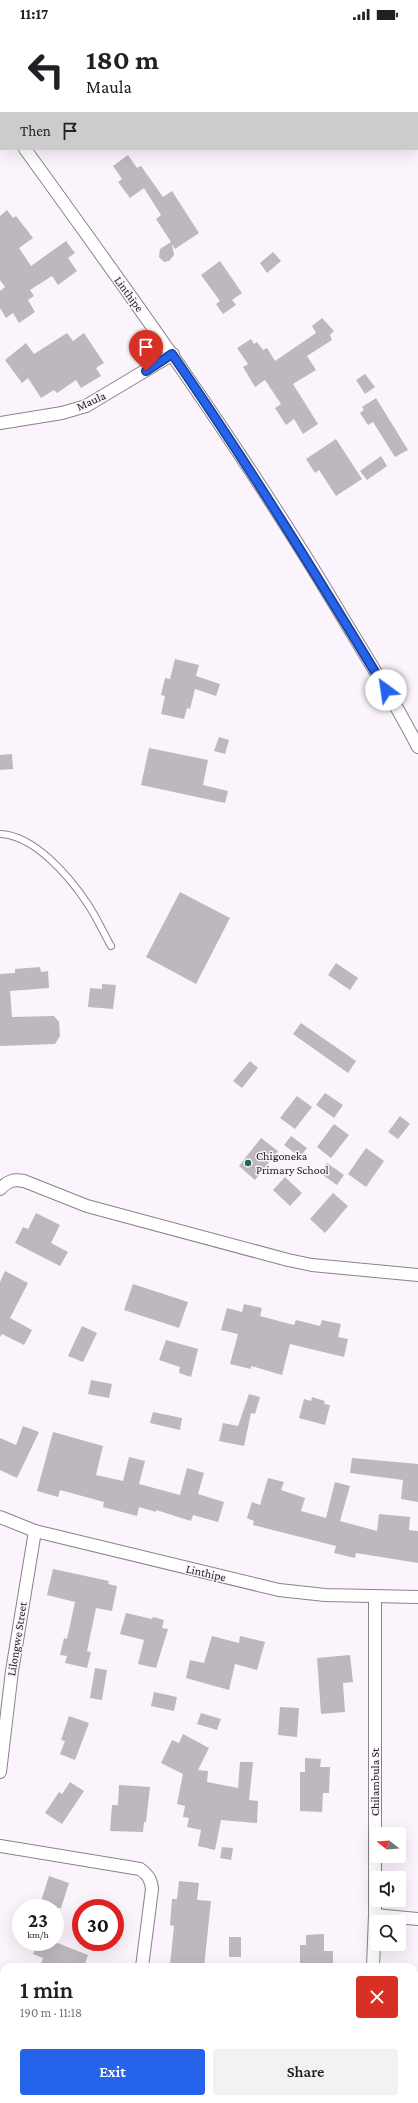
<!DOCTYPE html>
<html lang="en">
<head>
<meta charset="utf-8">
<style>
	body { margin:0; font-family:"Crimson Pro",serif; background:#f2f2f2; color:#202124; height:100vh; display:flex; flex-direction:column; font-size:15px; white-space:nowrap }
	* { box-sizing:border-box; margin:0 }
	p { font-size:13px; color:#757577 }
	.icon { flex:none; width:22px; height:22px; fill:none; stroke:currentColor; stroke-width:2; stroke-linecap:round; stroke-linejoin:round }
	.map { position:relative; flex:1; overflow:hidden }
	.details { position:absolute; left:0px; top:1935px; width:418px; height:140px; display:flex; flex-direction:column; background:#fff; border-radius:12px 12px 0 0; box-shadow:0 4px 16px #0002 }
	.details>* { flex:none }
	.hud { position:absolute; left:0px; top:0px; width:418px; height:122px; box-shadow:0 4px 16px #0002; background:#fff; color:#202124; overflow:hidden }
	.needle { width:26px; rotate:287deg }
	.tools { position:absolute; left:370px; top:1799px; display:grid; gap:8px }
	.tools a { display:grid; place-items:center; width:36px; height:36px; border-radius:4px; background:#fff; box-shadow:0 4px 16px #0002; font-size:20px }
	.speed { position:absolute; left:12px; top:1871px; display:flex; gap:8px; font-size:20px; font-weight:700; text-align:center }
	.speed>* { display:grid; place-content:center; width:52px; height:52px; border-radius:50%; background:#fff; box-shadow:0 4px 16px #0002; line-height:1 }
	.speed small { font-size:10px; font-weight:400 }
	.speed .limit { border:6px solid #d22; background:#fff; color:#111 }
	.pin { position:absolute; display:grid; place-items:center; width:34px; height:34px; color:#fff; margin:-41px -17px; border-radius:50% 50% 50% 0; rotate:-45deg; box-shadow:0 0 4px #0007 }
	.pin .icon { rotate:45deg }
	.me { position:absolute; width:44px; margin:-22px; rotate:329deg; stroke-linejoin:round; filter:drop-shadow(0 0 3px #0008) }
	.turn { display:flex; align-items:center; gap:14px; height:84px; padding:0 20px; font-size:18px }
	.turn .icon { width:52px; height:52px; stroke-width:2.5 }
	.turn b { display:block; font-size:28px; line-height:34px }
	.then { display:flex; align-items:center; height:38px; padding:0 20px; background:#0003; gap:8px; font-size:15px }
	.round { display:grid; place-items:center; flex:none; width:42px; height:42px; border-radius:4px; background:#f2f2f2 }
	.headline { display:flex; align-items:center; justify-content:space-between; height:68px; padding:0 20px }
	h1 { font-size:24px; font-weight:600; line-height:30px }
	.primary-button { display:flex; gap:8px; margin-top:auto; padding:8px 20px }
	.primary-button a { flex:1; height:46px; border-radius:4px; background:#2563eb; color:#fff; font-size:16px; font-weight:600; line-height:46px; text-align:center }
	.primary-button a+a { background:#f2f2f2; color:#202124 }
	.status { display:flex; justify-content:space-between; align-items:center; height:28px; padding:0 20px; background:#fff; direction:ltr }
	.status svg { height:11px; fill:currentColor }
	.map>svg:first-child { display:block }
	.building { fill:#beb7be }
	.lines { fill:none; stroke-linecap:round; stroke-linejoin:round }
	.service-casing { stroke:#8a838a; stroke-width:8 }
	.minor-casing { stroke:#8a838a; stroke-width:14 }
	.service { stroke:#fff; stroke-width:6 }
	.minor { stroke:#fff; stroke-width:12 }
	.route-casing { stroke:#184099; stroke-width:10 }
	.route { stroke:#2563eb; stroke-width:7 }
	.poi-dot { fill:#236657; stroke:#fcf4fc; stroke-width:1.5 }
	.labels { text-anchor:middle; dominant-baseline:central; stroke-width:3; stroke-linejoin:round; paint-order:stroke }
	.street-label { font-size:12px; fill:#1f1c1f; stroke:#fcf4fc }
	.poi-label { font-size:12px; fill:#1f1c1f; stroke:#fcf4fc; text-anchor:start }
</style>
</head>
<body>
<div class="status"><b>11:17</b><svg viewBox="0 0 49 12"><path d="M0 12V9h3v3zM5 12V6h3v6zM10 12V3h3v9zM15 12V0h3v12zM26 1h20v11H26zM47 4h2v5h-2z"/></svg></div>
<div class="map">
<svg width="418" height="2075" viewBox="0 0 418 2075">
	<rect width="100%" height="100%" fill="#fcf4fc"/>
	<g class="building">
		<path d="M128 127 137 140 141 138 163 169 172 163 199 205 175 221 172 216 174 227 169 233 164 234 159 229 160 221 171 214 156 191 161 187 144 160 130 170 118 154 122 151 113 138Z"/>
		<path d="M7 182 13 190 16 188 33 210 19 220 31 238 66 213 75 225 68 230 77 243 58 257 52 248 30 262 34 268 28 272 35 284 19 295 13 285 6 290 0 280V263L5 259 0 252V188Z"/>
		<path d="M273 224 281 233 267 245 260 235Z"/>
		<path d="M220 233 242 265 232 272 236 277 223 286 216 276 220 273 201 247Z"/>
		<path d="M322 290 334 303 330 307 332 312 307 328 316 342 293 356 318 396 303 406 294 391 286 397 275 380 281 376 265 352 255 359 243 339 248 336 237 320 251 311 254 316 257 314 263 322 267 320 275 333 316 305 312 298Z"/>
		<path d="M67 305 73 313 84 305 104 335 96 340 101 348 81 360 76 352 57 365 54 362 41 370 28 350 22 355 5 332 26 315 34 326Z"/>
		<path d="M365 346 375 359 365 366 356 352Z"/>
		<path d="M376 370 408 422 395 429 373 394 368 397 360 385 364 382 362 379Z"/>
		<path d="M336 411 362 451 336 468 319 442 315 445 306 431Z"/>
		<path d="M381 428 387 438 367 452 360 443Z"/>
		<path d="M175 631 199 637 196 648 220 656 216 668 195 661 190 681 187 680 184 691 161 686 165 668 161 667 165 650 170 651Z"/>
		<path d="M219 709 229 712 225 726 214 723Z"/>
		<path d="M149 720 208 732 203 757 228 763 225 775 141 757Z"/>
		<path d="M12 726 13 741 0 742V727Z"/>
		<path d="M180 864 230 890 196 956 146 929Z"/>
		<path d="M336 935 358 950 350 962 328 947Z"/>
		<path d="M40 939 41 944 48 943 49 960 10 963 12 989 54 988 59 994 60 1008 55 1016 0 1018V946L15 945V941Z"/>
		<path d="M102 956 116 957 113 981 88 979 90 960 102 961Z"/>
		<path d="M301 995 356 1033 348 1045 293 1006Z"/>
		<path d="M250 1033 258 1040 242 1060 233 1053Z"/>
		<path d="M325 1065 343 1077 334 1090 316 1077Z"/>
		<path d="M297 1068 312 1079 295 1101 280 1090Z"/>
		<path d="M400 1088 410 1096 398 1111 388 1104Z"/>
		<path d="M334 1096 349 1107 331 1130 317 1119Z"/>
		<path d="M291 1108 307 1120 300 1129 284 1117Z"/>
		<path d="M261 1110 278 1123 255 1152 239 1138Z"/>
		<path d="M366 1120 384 1133 366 1159 348 1146Z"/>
		<path d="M327 1135 344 1147 337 1157 320 1145Z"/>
		<path d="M285 1149 302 1165 290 1178 273 1162Z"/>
		<path d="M333 1165 348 1178 325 1205 310 1191Z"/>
		<path d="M36 1185 60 1197 51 1215 68 1224 60 1238 15 1215 23 1199 28 1201Z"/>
		<path d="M5 1243 28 1255 10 1290 32 1302 24 1317 2 1306 0 1309V1254Z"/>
		<path d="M133 1256 188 1274 179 1300 124 1282Z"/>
		<path d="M244 1276 262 1280 260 1288 294 1297 296 1292 320 1298 322 1292 341 1296 338 1309 348 1311 344 1329 290 1316 282 1347 251 1338V1341L230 1336 238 1306 221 1302 227 1280 242 1284Z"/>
		<path d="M82 1298 97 1305 83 1334 68 1328Z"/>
		<path d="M166 1312 198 1321 191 1349 179 1345 180 1339 159 1332Z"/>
		<path d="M91 1352 112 1356 109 1370 88 1366Z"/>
		<path d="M249 1366 260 1369 255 1386 251 1385 244 1418 219 1413 223 1395 238 1398Z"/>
		<path d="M312 1369 325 1373 324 1376 330 1377 325 1397 299 1390 304 1371 311 1373Z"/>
		<path d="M153 1384 182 1390 180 1402 150 1395Z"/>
		<path d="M23 1398 39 1404 17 1450 0 1442V1410L16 1417Z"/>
		<path d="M53 1404 103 1418 96 1447 123 1453 129 1429 145 1433 139 1456 180 1467 187 1440 204 1445 198 1466 224 1474 218 1494 193 1487 191 1493 156 1482V1484L139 1479 137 1488 103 1479 104 1474 60 1462 58 1469 37 1463Z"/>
		<path d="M352 1430 418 1436V1474L401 1471 403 1452 350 1445Z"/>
		<path d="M268 1450 284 1454 281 1462 305 1470 301 1483 326 1490 335 1454 350 1458 340 1493 377 1503 379 1486 410 1489 409 1502 418 1503V1535L356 1525 355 1530 334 1525 336 1518 253 1497 254 1493 247 1490 252 1474 260 1477Z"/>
		<path d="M53 1541 109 1553 108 1556 117 1558 112 1583 96 1580 87 1623 91 1624 87 1640 65 1635 67 1628 60 1627 64 1610 67 1611 75 1574 47 1567Z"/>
		<path d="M126 1585 152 1591 153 1589 164 1592 162 1600 168 1601 156 1640 138 1636 144 1612 120 1606Z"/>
		<path d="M212 1608 239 1615 240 1608 265 1614 257 1642 235 1636 229 1662 186 1650 190 1632 204 1635Z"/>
		<path d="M350 1627 353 1654 343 1655 345 1684 321 1686 317 1630Z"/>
		<path d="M95 1640 107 1642 102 1672 90 1670Z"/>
		<path d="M154 1664 177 1669 174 1683 151 1678Z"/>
		<path d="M280 1679 299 1680 297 1709 278 1707Z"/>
		<path d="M201 1685 221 1691 217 1702 197 1696Z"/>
		<path d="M69 1688 89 1695 75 1732 60 1726 65 1713 61 1712Z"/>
		<path d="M183 1706 209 1720 198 1742 208 1743 207 1754 238 1760 240 1734H253L249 1772 258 1773 257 1795 221 1792 215 1822 198 1818 201 1802 187 1799 189 1790 183 1789 185 1778 177 1776 183 1746 161 1735 172 1712 179 1715Z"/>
		<path d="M305 1730 321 1731 320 1739H330L329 1765H323L322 1784 300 1783V1744H305Z"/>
		<path d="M70 1754 84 1763 62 1796 45 1785 59 1764 62 1766Z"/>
		<path d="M119 1757 150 1759 146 1794H144L143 1804 110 1803 112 1777H118Z"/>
		<path d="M222 1819 233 1820 231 1832 220 1830Z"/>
		<path d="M49 1848 69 1855 61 1880H42L45 1874 41 1873Z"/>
		<path d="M179 1853 199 1855 197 1872 211 1873 204 1939 170 1937 174 1898 170 1897 172 1871H177Z"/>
		<path d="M324 1906V1923H333V1939H300V1917H306V1907Z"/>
		<rect x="229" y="1909" width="12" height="20"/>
		<path d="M38 1914H55L88 1927 84 1939H40L43 1930 33 1926Z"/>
	</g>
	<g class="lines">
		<g class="service-casing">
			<path id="service" d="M0 806C34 807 69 848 87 875 96 888 103 904 111 918"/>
		</g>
		<g class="minor-casing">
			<g id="minor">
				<path d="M149 0 150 1"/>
				<path d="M237 1 243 0"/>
				<path d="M0 90H1"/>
				<path d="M25 121C135 273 244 424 340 585 366 629 395 673 418 719"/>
				<path d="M0 395 62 385 86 378 173 326"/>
				<path d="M0 1161C8 1153 13 1151 24 1153L87 1178 288 1232 312 1237 418 1247"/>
				<path d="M0 1489 35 1503 279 1562 325 1567 418 1569"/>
				<path d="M0 1744 12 1643 35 1503"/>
				<path d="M0 1818 140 1841C148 1847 151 1851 152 1861L142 1939"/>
				<path d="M375 1887 418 1891"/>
				<path d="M373 1939 375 1887V1569"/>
				<path d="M367 2075V2071"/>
			</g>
		</g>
		<use href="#service" class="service"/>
		<use href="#minor" class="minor"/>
	</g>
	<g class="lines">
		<g class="route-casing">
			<path id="route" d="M146 343 172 326C248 436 317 548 386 662"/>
		</g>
		<use href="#route" class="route"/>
	</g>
	<circle class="poi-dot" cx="248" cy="1135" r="4"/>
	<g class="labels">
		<g class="street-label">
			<text transform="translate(129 266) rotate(54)">Linthipe</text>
			<text transform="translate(91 373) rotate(-24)">Maula</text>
			<text transform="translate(206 1545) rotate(13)">Linthipe</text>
			<text transform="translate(17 1611) rotate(-81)">Lilongwe Street</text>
			<text transform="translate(375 1754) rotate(-90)">Chilambula St</text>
		</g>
		<g class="poi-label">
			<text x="256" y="1128">Chigoneka<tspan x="256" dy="14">Primary School</tspan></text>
		</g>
	</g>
</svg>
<div class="tools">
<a><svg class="needle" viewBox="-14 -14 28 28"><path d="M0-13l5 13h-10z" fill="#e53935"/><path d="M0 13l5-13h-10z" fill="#757577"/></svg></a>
<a><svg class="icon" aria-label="sound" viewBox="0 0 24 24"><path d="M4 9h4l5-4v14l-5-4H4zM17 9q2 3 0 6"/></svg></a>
<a><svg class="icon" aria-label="search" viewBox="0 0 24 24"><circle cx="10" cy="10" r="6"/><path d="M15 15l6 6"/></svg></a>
</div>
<div class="speed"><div>23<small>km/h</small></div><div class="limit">30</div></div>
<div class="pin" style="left:146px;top:343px;background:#d93025"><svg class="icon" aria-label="arrive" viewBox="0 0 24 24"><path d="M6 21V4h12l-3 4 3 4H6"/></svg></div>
<svg class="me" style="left:386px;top:662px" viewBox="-20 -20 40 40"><circle r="19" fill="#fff"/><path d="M0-13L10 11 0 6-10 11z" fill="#2563eb"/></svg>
<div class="hud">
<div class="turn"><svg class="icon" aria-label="left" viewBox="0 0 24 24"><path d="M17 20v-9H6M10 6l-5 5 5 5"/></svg><div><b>180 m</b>Maula</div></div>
<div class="then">Then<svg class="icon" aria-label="arrive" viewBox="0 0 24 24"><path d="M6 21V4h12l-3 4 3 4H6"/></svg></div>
</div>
<section class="details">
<div class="headline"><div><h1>1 min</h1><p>190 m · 11:18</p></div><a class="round" style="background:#d93025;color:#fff"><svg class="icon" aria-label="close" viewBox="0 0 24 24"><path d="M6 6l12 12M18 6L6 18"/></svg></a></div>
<div class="primary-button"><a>Exit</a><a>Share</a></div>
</section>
</div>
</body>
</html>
